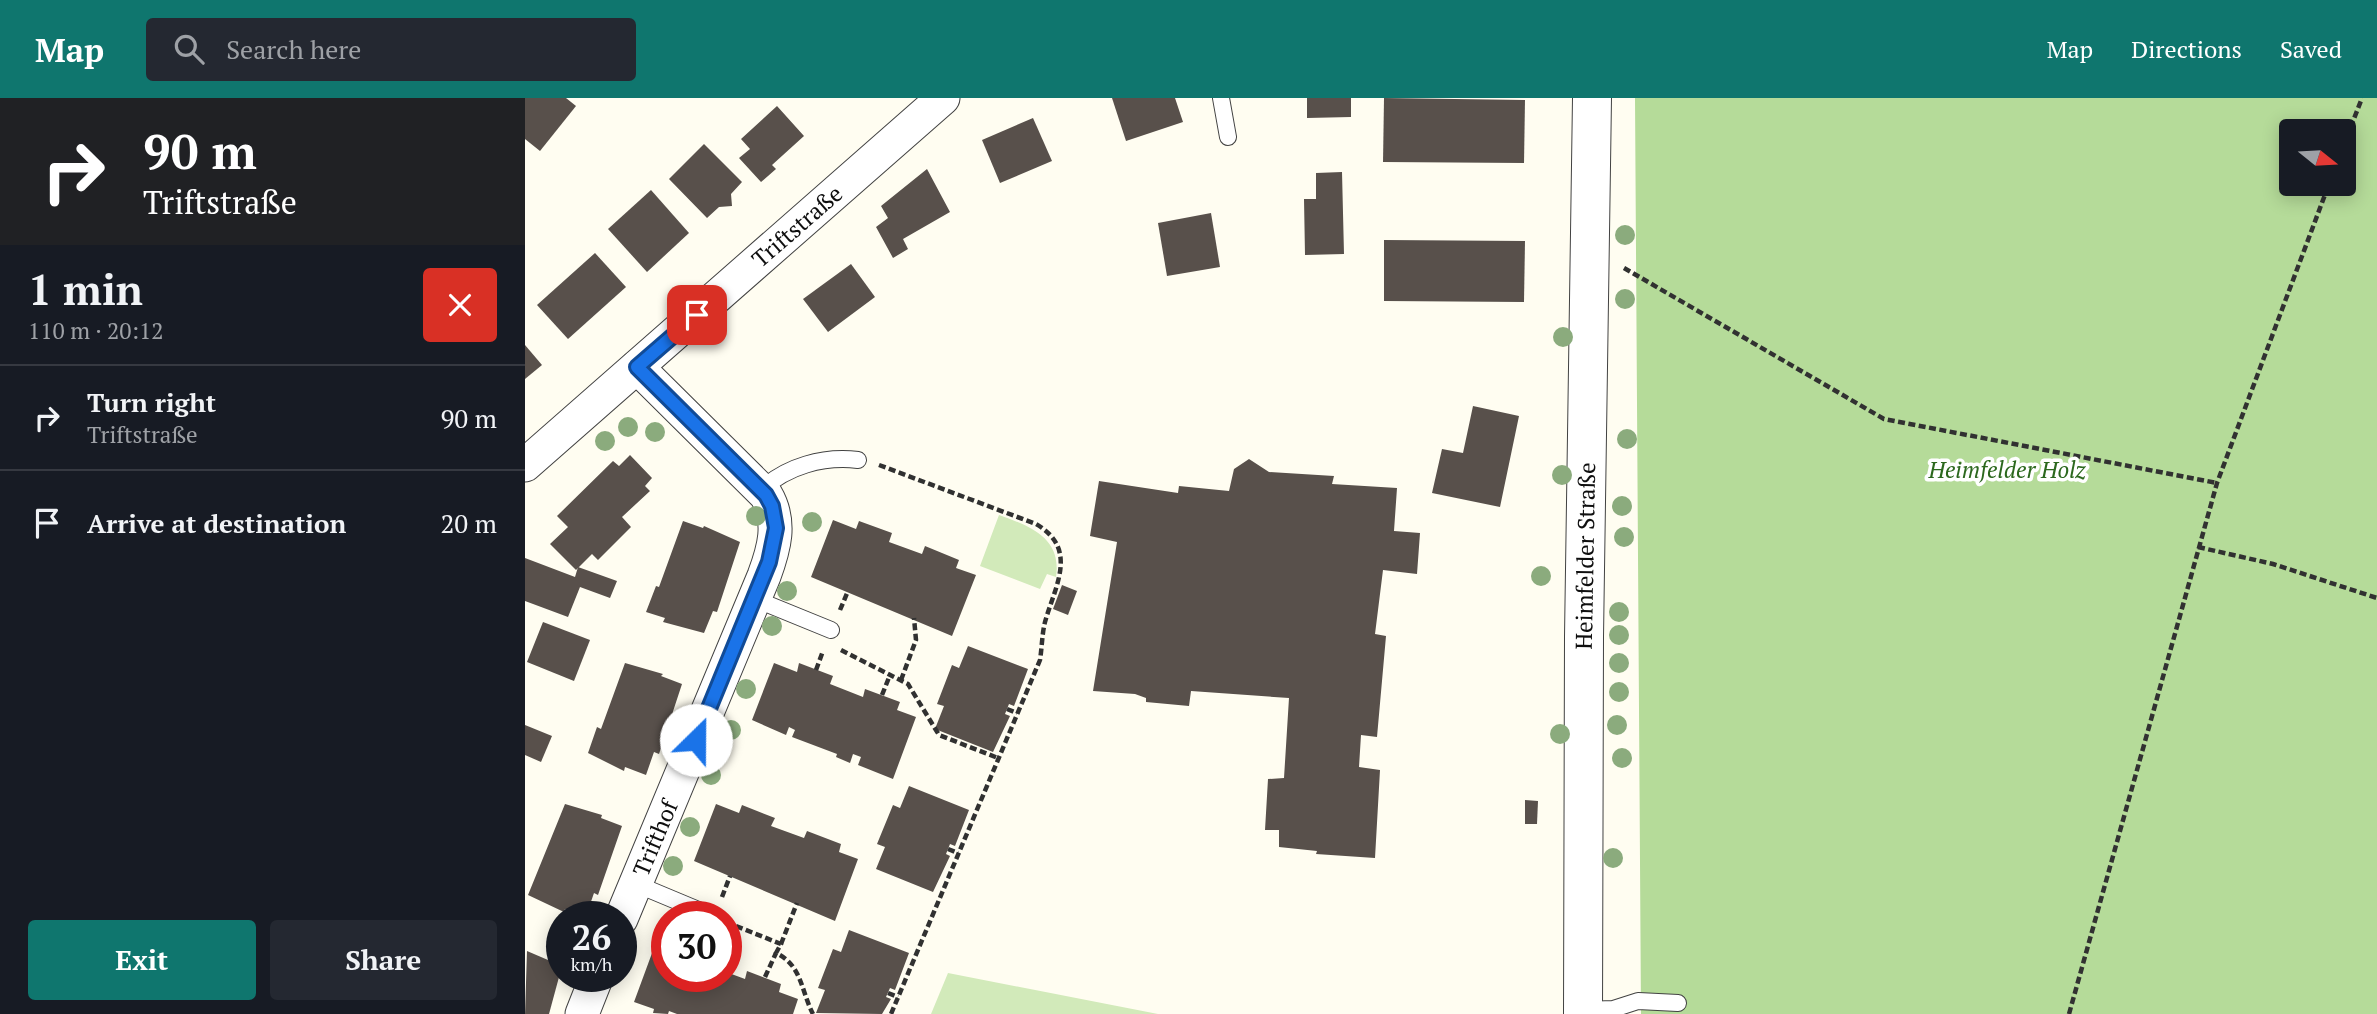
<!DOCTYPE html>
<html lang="en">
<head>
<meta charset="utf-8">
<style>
	body { margin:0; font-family:"PT Serif",serif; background:#242831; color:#f1f3f6; height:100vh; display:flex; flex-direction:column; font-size:26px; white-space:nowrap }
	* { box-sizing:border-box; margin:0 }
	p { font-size:23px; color:#9ea1a6 }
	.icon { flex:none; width:38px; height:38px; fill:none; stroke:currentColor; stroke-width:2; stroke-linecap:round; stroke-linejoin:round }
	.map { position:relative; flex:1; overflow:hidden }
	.sheet { display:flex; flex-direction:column; background:#171b24; width:525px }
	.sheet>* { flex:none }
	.guide { background:#202124; color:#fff; overflow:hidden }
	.needle { width:46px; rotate:108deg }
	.buttons { position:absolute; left:1754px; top:21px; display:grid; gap:14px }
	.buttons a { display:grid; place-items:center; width:77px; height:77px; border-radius:7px; background:#171b24; box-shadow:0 4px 18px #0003; font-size:35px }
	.speed { position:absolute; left:21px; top:803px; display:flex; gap:14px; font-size:35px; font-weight:700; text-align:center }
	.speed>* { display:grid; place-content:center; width:91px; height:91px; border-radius:50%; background:#171b24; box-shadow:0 4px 18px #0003; line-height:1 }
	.speed small { font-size:18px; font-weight:400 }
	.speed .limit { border:10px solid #d22; background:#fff; color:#111 }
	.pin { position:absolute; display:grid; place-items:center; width:60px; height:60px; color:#fff; margin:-30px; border-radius:14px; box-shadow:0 4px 10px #0006 }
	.me { position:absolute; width:77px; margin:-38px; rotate:23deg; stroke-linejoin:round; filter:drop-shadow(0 0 5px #0008) }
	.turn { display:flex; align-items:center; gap:24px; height:147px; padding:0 28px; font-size:32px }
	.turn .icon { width:91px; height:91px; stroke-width:2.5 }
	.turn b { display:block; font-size:49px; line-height:60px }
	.round { display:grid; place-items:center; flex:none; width:74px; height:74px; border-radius:7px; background:#242831 }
	.headline { display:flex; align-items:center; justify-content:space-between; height:119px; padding:0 28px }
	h1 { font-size:42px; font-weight:700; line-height:52px }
	.cta { display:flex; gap:14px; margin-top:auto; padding:14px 28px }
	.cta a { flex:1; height:80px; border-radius:7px; background:#0f766e; color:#fff; font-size:28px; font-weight:700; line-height:80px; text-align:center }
	.cta a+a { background:#242831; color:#f1f3f6 }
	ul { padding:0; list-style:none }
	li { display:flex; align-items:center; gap:21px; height:105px; padding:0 28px; border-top:2px solid #363941 }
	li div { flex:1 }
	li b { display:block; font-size:26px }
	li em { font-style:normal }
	header { display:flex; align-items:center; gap:42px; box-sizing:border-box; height:98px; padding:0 35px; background:#0f766e; color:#fff }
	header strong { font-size:33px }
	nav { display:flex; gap:38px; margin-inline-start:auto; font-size:24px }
	.search { width:490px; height:63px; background:#242831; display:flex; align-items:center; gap:18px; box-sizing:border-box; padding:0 24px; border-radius:7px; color:#9ea1a6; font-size:26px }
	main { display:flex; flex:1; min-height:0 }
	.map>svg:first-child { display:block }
	.green { fill:#d2eaba }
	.forest { fill:#b5db99; fill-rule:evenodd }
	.building { fill:#58504b }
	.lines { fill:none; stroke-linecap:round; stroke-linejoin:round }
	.service-casing { stroke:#424242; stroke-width:18 }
	.minor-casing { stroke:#424242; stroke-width:35 }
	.tertiary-casing { stroke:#424242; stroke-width:40 }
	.path { stroke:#313131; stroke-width:4.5; stroke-dasharray:7 3.5; stroke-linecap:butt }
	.service { stroke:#fff; stroke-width:16 }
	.minor { stroke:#fff; stroke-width:33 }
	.tertiary { stroke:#fff; stroke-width:38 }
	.tree { fill:#8bab7d }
	.route-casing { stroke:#114b97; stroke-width:18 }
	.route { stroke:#1a73e8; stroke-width:12 }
	.labels { text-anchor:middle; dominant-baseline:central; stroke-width:7; stroke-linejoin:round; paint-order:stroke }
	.street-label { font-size:23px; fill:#0f0f0f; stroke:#fff }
	.park-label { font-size:23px; font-style:italic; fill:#2c681e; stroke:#fff }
</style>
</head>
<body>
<header>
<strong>Map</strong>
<div class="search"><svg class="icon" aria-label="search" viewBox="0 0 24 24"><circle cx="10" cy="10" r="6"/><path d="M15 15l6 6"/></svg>Search here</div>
<nav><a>Map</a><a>Directions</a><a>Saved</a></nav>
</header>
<main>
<section class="sheet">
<div class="guide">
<div class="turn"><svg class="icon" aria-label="right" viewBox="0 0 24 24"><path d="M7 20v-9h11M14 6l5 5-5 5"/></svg><div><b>90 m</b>Triftstraße</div></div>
</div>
<div class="headline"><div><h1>1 min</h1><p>110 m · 20:12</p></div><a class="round" style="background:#d93025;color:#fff"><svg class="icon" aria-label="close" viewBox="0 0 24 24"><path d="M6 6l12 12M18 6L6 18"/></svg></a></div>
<ul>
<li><svg class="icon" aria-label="right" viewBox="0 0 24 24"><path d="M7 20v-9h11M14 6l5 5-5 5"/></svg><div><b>Turn right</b><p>Triftstraße</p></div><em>90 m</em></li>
<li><svg class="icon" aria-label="arrive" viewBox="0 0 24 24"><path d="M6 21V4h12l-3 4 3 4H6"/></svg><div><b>Arrive at destination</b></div><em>20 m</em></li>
</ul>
<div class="cta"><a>Exit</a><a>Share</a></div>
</section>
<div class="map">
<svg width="1852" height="916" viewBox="0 0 1852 916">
	<rect width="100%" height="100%" fill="#fffdf1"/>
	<g class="green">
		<path d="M474 417C505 428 537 440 531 479L522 476 515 491 455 468Z"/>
		<path d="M423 875 633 916H406Z"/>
	</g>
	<path class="forest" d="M1110 0H1852V916H1116ZM1766 33H1818V86H1766Z"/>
	<g class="building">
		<path d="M0 0H41L51 8 15 53 0 41Z"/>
		<path d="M587 0H650L658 24 601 43Z"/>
		<path d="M782 0H826V19L782 20Z"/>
		<path d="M859 0 1000 2 999 65 858 64Z"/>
		<path d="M252 8 279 38 247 67 251 71 236 84 214 60 225 51 216 41Z"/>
		<path d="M508 20 527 63 475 85 457 42Z"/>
		<path d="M179 46 217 84 206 96 207 108 194 109 182 120 144 81Z"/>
		<path d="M402 71 425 114 378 141 383 151 368 160 351 129 363 120 356 108Z"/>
		<path d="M817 74 819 156 780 157 779 101H791V75Z"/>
		<path d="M126 92 164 135 122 174 83 131Z"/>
		<path d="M686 115 695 169 642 178 633 125Z"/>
		<path d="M859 142 1000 143 999 204 859 203Z"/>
		<path d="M70 155 101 189 43 241 12 207Z"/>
		<path d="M326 166 350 199 303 234 278 201Z"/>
		<path d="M0 247 17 267 0 281Z"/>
		<path d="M948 308 994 318 975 409 907 395 917 351 938 355Z"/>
		<path d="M105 357 127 380 120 388 125 393 97 419 106 429 73 462 67 456 51 472 25 446 43 429 32 418 88 363 94 368Z"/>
		<path d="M724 361 744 374 809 378 807 386 872 390 869 433 895 435 892 476 858 472 850 536 861 538 852 639 836 637 834 669 855 672 850 760 791 756 792 753 754 749V732H740L743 681 759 680 764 600 666 593 664 608 621 604V600L610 596 568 593 592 444 565 438 574 383 653 395 654 388 704 393 709 371Z"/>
		<path d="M308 422 331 431 334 423 367 435 364 444 397 456 400 448 434 462 431 470 451 477 427 538 286 479Z"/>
		<path d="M158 423 178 430 179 428 215 444 192 514 188 513 179 535 138 524 140 520 121 514 131 488 134 489Z"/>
		<path d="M0 460 50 479 53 469 92 483 85 500 55 489 43 519 0 503Z"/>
		<path d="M537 487 552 493 543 517 528 511Z"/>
		<path d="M18 524 65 542 49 583 2 564Z"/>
		<path d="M443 548 503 571 489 608 484 606 480 616 485 618 468 654 410 631 419 608 412 606 427 567 434 570Z"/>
		<path d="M100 565 138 576 136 578 157 586 134 656 129 654 121 677 100 669 99 673 63 655 72 629 76 631Z"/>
		<path d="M249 565 272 574 274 565 308 578 305 586 338 599 340 591 375 604 372 612 391 619 368 681 333 667 336 659 328 656 325 665 311 659 312 656 267 639 270 632 264 629 261 637 227 622Z"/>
		<path d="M0 627 27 638 16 664 0 657Z"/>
		<path d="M384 688 444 712 430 748 425 746 421 756 425 758 408 794 351 771 360 749 352 746 368 707 375 710Z"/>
		<path d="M1000 702 1013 703 1012 726H1000Z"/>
		<path d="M40 706 77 717 76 720 97 728 73 797 69 795 61 818 40 811 39 814 3 797Z"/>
		<path d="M191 706 214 715 217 707 250 720 246 728 279 740 282 733 316 746 314 754 333 761 310 823 169 763Z"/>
		<path d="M324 832 384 855 370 892 365 890 361 899 366 901 357 916 291 915 300 892 293 890 308 851 316 854Z"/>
		<path d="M130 847 142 851V878H201V874L220 881 222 873 256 886 254 894 273 901 268 916H152L144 913 143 916 128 915 129 911 109 904Z"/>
		<path d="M2 853 37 868 24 916H0Z"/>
	</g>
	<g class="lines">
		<g class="service-casing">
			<g id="service">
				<path d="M696 0 703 39"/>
				<path d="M236 392C262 368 298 358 333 362"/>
				<path d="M230 501 306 532"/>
				<path d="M111 786 190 819"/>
				<path d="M1058 912 1088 911 1113 903 1153 905"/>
			</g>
		</g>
		<g class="minor-casing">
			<g id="minor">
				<path d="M0 367 418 0"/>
				<path d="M96 821 239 478C249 451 257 424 241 397L112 269"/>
				<path d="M57 916 72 878"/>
			</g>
		</g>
		<g class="tertiary-casing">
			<path id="tertiary" d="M1058 916 1059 539 1067 0"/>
		</g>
		<g class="path">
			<path d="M1818 49 1837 0"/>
			<path d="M1099 170 1359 321 1692 385"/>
			<path d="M354 367 511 426C554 451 530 488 520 524 517 536 517 549 515 562L366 916"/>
			<path d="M1673 449 1748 466 1852 500"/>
			<path d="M315 512 323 493"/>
			<path d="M316 552 383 586 414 637 473 660"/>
			<path d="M291 572 298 553"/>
			<path d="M376 582 391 542 389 520"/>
			<path d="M357 597 365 577"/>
			<path d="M482 611 492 615"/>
			<path d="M423 751 433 755"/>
			<path d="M197 799 205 778"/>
			<path d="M211 828 256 846 251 855C277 867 276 893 288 916"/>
			<path d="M256 846 272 805"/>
			<path d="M240 879 251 855"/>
			<path d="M363 895 373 899"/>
			<path d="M1544 916 1692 385 1804 86"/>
		</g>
		<use href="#service" class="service"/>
		<use href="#minor" class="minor"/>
		<use href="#tertiary" class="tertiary"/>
	</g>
	<g class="tree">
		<circle cx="1100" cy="137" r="10"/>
		<circle cx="1100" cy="201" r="10"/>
		<circle cx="1038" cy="239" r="10"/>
		<circle cx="103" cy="329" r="10"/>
		<circle cx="130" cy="334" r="10"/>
		<circle cx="1102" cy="341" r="10"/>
		<circle cx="80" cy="343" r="10"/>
		<circle cx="1037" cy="377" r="10"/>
		<circle cx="1097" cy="408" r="10"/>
		<circle cx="231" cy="418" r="10"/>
		<circle cx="287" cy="424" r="10"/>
		<circle cx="1099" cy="439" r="10"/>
		<circle cx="1016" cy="478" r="10"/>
		<circle cx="262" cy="493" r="10"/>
		<circle cx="1094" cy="514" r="10"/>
		<circle cx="247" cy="528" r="10"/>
		<circle cx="1094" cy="537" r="10"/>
		<circle cx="1094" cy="565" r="10"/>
		<circle cx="221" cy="591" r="10"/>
		<circle cx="1094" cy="594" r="10"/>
		<circle cx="1092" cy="627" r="10"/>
		<circle cx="206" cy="632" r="10"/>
		<circle cx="1035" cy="636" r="10"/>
		<circle cx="1097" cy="660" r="10"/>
		<circle cx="186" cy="677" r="10"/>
		<circle cx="165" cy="729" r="10"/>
		<circle cx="1088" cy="760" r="10"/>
		<circle cx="148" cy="768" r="10"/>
	</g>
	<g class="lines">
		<g class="route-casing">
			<path id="route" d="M171 642 244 464 251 430 247 408 241 397 112 269 172 217"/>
		</g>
		<use href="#route" class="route"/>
	</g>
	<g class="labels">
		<g class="street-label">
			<text transform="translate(272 128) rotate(-41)">Triftstraße</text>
			<text transform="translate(1060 458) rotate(-89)">Heimfelder Straße</text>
			<text transform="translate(130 740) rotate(-67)">Trifthof</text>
		</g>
		<g class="park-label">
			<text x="1482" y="371">Heimfelder Holz</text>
		</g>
	</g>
</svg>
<div class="buttons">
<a><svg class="needle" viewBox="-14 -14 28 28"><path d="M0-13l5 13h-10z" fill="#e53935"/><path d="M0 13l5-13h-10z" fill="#9ea1a6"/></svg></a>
</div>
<div class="speed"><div>26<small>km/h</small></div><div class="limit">30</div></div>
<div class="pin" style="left:172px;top:217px;background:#d93025"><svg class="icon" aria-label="arrive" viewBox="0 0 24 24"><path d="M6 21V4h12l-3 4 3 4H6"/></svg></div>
<svg class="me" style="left:171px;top:642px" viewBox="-20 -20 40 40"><circle r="19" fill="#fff"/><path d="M0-13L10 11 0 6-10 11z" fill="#1a73e8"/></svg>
</div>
</main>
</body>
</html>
